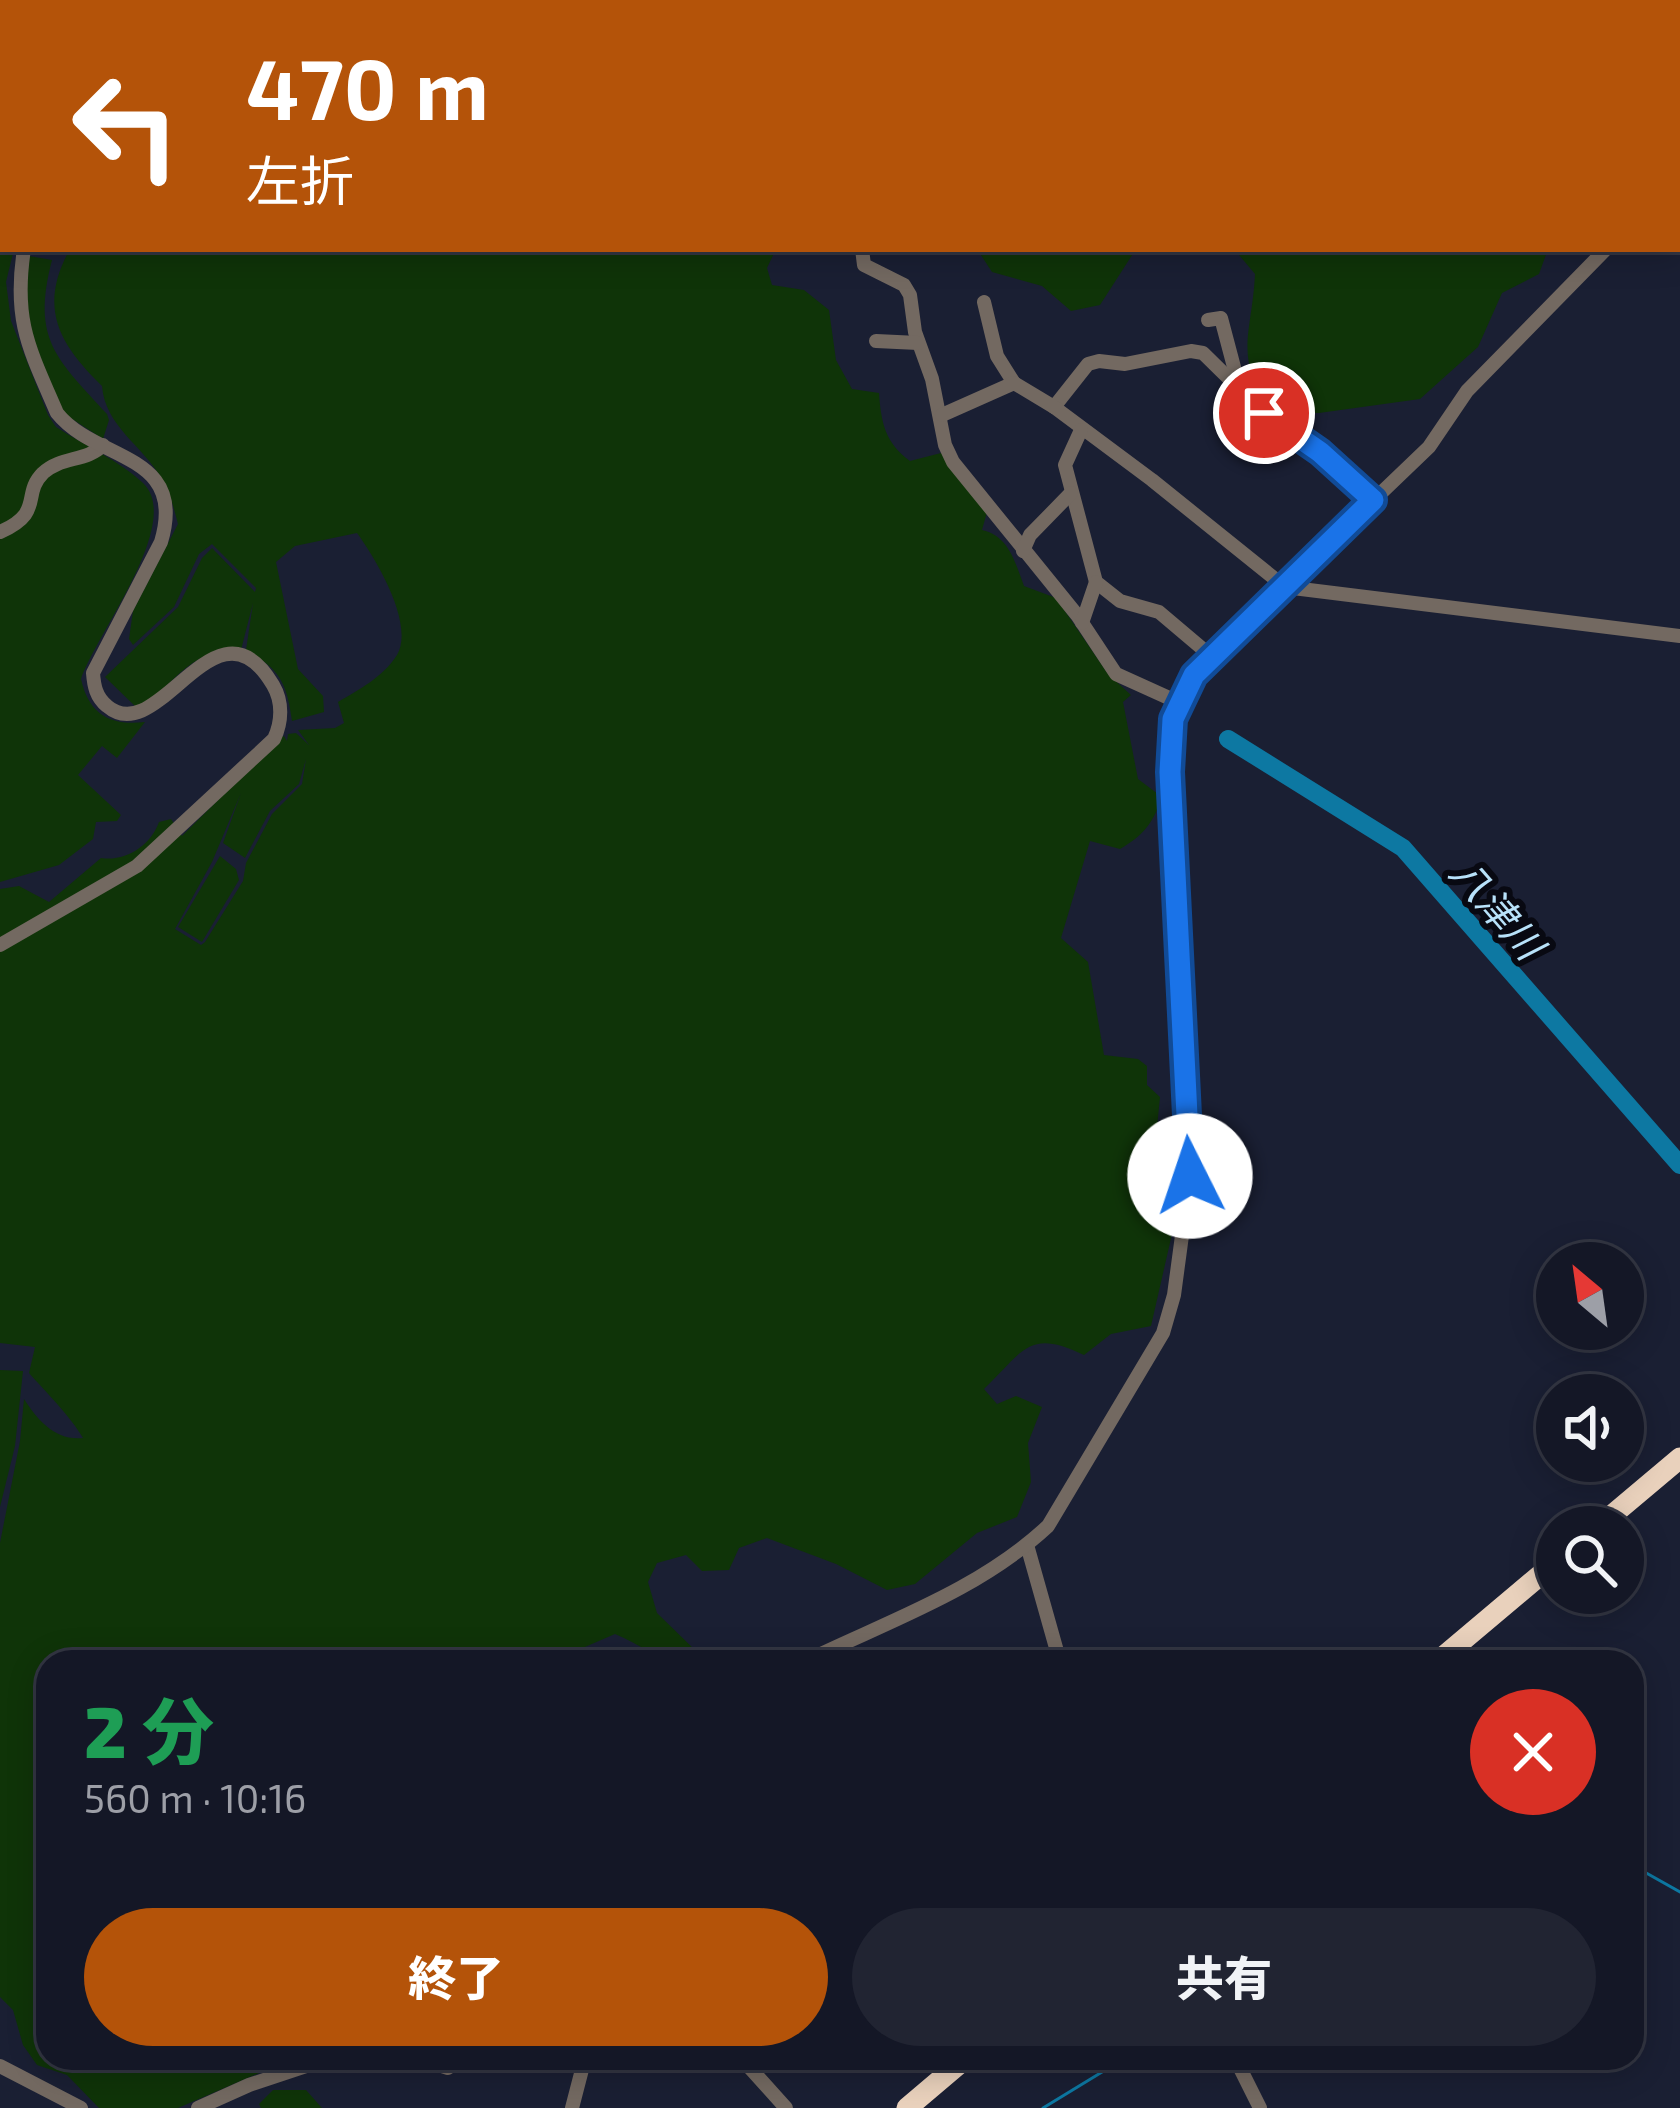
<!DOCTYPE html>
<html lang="ja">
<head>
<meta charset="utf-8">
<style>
	body { margin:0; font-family:"Exo 2","Noto Sans JP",sans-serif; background:#212432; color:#f1f3f6; height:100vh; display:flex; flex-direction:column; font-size:45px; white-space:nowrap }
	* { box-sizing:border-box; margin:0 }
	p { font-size:39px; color:#9d9fa7 }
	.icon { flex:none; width:66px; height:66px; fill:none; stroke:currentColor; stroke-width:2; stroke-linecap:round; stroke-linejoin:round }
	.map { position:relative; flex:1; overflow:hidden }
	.side { position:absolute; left:36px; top:1650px; width:1608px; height:420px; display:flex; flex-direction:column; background:#141726; border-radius:36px; box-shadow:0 6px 30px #0003,0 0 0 3px #333643 }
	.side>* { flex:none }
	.top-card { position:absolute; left:0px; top:0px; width:1680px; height:252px; box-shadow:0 6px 30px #0003,0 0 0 3px #333643; background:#b45309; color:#fff; overflow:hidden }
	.needle { width:78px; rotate:331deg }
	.controls { position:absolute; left:1536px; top:1242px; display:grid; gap:24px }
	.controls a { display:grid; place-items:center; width:108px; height:108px; border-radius:50%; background:#141726; box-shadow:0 6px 30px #0003,0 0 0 3px #333643; font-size:60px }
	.pin { position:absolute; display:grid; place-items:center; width:102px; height:102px; color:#fff; margin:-51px; border:6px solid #fff; border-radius:50%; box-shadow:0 3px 12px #0007 }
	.me { position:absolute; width:132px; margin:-66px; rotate:356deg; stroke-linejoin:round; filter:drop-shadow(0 0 9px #0008) }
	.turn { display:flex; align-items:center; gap:42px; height:252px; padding:0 48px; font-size:54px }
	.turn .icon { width:156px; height:156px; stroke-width:2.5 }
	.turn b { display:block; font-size:84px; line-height:102px }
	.round { display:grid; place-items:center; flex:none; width:126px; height:126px; border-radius:63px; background:#212432 }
	.overview { display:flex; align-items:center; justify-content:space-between; height:204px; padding:0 48px }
	h1 { font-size:72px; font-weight:800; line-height:90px; color:#1e9e55 }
	.button { display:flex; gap:24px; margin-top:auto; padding:24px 48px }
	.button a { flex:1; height:138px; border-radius:72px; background:#b45309; color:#fff; font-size:48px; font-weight:800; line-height:138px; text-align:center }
	.button a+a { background:#212432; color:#f1f3f6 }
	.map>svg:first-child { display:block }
	.green { fill:#0f3408; fill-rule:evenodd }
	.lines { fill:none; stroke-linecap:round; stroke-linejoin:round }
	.stream { stroke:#0d78a2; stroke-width:3 }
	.river { stroke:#0d78a2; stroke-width:18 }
	.minor { stroke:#736961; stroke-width:14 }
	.highway { stroke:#e9d1bc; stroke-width:21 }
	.route-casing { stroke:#114b97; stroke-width:30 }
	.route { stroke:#1a73e8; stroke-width:21 }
	.labels { text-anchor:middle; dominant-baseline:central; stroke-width:12; stroke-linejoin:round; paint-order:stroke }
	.water-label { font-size:39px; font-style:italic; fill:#b8e2fa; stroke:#080912 }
</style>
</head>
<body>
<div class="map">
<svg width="1680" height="2108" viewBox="0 0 1680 2108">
	<rect width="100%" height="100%" fill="#1a1f33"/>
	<g class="green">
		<path d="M0 0H93L94 3H3V249H14L6 282 11 321 48 415 56 427C84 445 120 461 143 483 184 522 96 634 81 679 89 715 111 726 145 722L117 758 102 746 78 775 121 815 117 821 96 822 93 839 59 865 0 882Z"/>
		<path d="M106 0H849L847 3Z"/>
		<path d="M956 0H1634L1635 3H955Z"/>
		<path d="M70 249H776L767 268 772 285 804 290 829 310 836 360 852 389 879 393C881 422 885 443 910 461L941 453 987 512 982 530C1009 536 1015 562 1024 586L1056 598 1108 674 1131 695 1123 702 1138 779 1162 797C1153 823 1144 835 1120 849L1090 841 1061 938 1088 962 1104 1055 1138 1059 1147 1066V1085L1160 1097 1155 1148 1141 1187 1149 1203 1177 1212 1151 1326 1111 1334 1084 1355C1028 1328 1024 1351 984 1389L997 1404 1016 1396 1042 1407 1028 1443 1031 1482 1017 1517 977 1533 915 1584 887 1590 836 1564 767 1538 739 1548 729 1570 702 1571 686 1555 657 1563 648 1582 657 1613 697 1652 687 1662C662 1662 639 1644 615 1634L571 1653 572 1662H48V2058H310L266 2070 178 2108H99L67 2075 37 2065 23 2045 13 2010 0 1997V1543L20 1441 24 1399C38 1421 56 1441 83 1438 71 1417 46 1392 29 1373L35 1347 0 1343V889L19 886 49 902 101 858C126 862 151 845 159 822L171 819 182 836 280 738 284 736 287 741 288 734 296 733 309 745 298 730 335 728 344 723 338 702C360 689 383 677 397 655 415 624 376 559 357 533L295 546 276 562 298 669 323 696 324 712 292 721C287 683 280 669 246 650L253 603 241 650C187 649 178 683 138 709L105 677 178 607 202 558 212 548 255 592 256 588 212 544 199 554 174 607 133 645 129 639 133 611 178 524C174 509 170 492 162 479 143 446 105 426 102 386 60 345 37 308 70 249ZM306 759 302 784 272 814 246 863 243 881 205 942 201 945 175 929 212 862 241 793 223 843 245 858 270 811 299 784Z"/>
		<path d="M977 249H1136L1100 305 1071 311 1042 286 992 272Z"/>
		<path d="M1234 249H1548L1539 274 1502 293 1478 347 1420 399 1319 413H1273C1232 356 1252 336 1255 274Z"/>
		<path d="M29 256 52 260C31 340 57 359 107 414L109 420 103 439 63 413 31 338 24 305Z"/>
		<path d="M220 856 236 869 239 880 202 942 178 927Z"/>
		<path d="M0 1370 23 1371 15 1446 0 1507Z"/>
		<path d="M273 2090H306L322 2108H261L259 2104Z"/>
	</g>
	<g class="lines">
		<g class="stream">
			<path d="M1632 1865 1680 1892"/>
			<path d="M1043 2108 1125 2058"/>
		</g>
		<path class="river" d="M1228 739 1403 848 1680 1165"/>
		<g class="minor">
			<path d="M102 0 103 3"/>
			<path d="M149 0 150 3"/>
			<path d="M948 3 949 0"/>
			<path d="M0 165 3 164"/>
			<path d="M1677 222H1680"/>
			<path d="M862 249 864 265 904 285 910 295 915 332 932 379 945 445 953 462 1077 615 1116 674 1169 698"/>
			<path d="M984 302 997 356 1014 383"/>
			<path d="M1208 320 1221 318 1239 386"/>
			<path d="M876 341 918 343"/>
			<path d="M1054 407 1088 364 1099 361 1125 364 1191 351 1203 353 1264 413 1320 452 1373 500"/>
			<path d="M942 415 1014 383 1054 407 1152 480 1285 587 1680 636"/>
			<path d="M1081 430 1065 465 1096 582 1120 601 1159 612 1211 656"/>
			<path d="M0 532C45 512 21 495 43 473 61 456 87 462 103 445"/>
			<path d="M1023 551 1030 535 1071 493"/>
			<path d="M1082 623 1096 582"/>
			<path d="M0 945 137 866 274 739C282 722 283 702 273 685 216 588 159 751 107 706 96 697 94 686 93 673L161 542C188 452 96 462 57 413 29 348 13 321 24 249"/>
			<path d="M1027 1545 1060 1662"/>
			<path d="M804 1662C888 1621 978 1591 1048 1526L1163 1333 1174 1295 1190 1176 1170 772C1171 721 1177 695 1211 656L1429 447 1467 391 1606 249"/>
			<path d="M443 2058 442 2066 448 2068 452 2058"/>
			<path d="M564 2058 584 2064"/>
			<path d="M741 2058 786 2108"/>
			<path d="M1235 2058 1260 2108"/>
			<path d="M0 2066 81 2108"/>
			<path d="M198 2108 249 2085 330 2058"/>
			<path d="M572 2108 585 2058"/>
		</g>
		<g class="highway">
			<path d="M1598 1527 1680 1458"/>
			<path d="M1437 1662 1557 1561"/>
			<path d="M907 2108 966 2058"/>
		</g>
	</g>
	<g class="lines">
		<g class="route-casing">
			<path id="route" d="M1190 1176 1170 772 1173 719 1194 675 1373 500 1320 452 1264 413"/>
		</g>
		<use href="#route" class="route"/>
	</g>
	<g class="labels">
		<g class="water-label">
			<text transform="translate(1498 908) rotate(49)">八津川</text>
		</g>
	</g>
</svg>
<div class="controls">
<a><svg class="needle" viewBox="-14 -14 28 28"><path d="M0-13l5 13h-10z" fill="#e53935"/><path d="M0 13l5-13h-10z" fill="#9d9fa7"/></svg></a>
<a><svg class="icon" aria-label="sound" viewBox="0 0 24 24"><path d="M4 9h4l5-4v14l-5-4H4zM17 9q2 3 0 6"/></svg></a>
<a><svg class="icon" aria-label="search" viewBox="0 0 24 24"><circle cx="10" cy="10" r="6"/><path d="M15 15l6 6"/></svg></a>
</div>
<div class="pin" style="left:1264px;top:413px;background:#d93025"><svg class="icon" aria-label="arrive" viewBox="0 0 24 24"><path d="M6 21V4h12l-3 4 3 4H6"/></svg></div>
<svg class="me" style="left:1190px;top:1176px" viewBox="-20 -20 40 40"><circle r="19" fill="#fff"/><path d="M0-13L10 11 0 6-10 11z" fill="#1a73e8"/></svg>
<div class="top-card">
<div class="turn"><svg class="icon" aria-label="left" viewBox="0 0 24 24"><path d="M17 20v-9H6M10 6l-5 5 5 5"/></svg><div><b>470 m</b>左折</div></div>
</div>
<section class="side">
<div class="overview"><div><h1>2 分</h1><p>560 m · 10:16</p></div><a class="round" style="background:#d93025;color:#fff"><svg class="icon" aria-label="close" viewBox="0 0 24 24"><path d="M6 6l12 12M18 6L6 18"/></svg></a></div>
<div class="button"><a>終了</a><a>共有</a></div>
</section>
</div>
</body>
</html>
